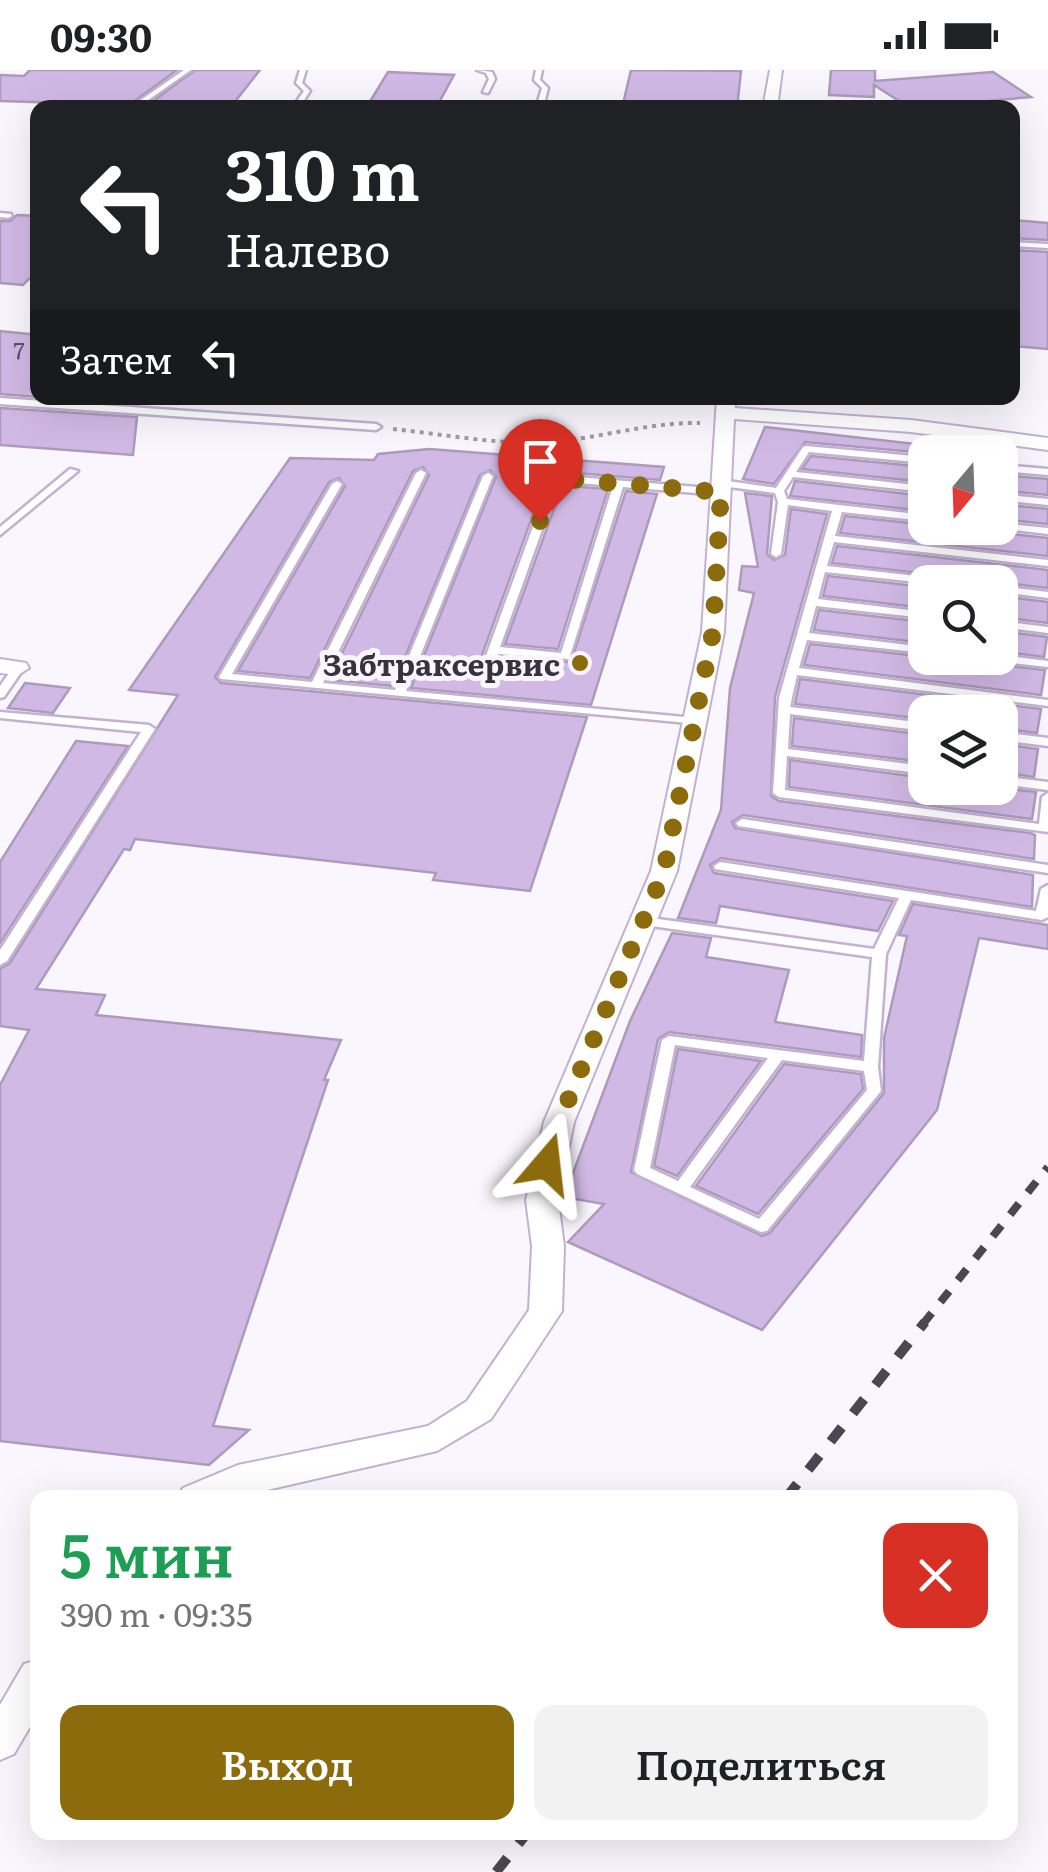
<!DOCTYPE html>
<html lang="ru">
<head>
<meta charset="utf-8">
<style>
	body { margin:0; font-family:Literata,serif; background:#f2f2f2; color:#202124; height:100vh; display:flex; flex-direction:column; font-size:38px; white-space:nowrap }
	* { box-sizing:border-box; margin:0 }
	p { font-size:32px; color:#757577 }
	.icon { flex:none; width:55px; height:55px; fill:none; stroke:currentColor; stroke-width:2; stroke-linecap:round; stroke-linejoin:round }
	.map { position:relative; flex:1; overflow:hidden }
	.panel { position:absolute; left:30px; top:1420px; width:988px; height:350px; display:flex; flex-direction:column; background:#fff; border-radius:20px; box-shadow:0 10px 40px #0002 }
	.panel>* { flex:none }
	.guide { position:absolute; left:30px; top:30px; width:990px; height:305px; border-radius:20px; box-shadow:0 10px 40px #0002; background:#202124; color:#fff; overflow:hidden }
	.needle { width:65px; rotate:199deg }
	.fabs { position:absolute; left:908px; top:365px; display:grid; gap:20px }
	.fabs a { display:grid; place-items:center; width:110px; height:110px; border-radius:20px; background:#fff; box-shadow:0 10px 40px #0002; font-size:50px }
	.pin { position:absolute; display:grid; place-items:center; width:85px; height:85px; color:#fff; margin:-102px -42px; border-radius:50% 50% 50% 0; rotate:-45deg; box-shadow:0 0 10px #0007 }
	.pin .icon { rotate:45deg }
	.me { position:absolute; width:110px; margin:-55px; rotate:17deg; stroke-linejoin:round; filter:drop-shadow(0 0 8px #0008) }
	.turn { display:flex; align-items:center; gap:35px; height:210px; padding:0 30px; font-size:45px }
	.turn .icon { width:130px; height:130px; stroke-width:2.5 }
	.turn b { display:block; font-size:70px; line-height:85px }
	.then { display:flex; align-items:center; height:95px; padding:0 30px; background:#0003; gap:20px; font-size:38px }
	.round { display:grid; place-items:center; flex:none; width:105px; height:105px; border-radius:20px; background:#f2f2f2 }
	.overview { display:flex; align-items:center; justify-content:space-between; height:170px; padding:0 30px }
	h1 { font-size:60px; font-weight:600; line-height:75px; color:#1e9e55 }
	.primary-button { display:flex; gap:20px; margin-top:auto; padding:20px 30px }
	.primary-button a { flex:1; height:115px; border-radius:20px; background:#8c6b0d; color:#fff; font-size:40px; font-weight:600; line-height:115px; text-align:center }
	.primary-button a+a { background:#f2f2f2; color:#202124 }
	.status { display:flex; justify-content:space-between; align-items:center; height:70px; padding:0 50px; background:#fff; direction:ltr }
	.status svg { height:28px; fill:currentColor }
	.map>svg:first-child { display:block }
	.building { fill:#d1b9e5; stroke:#ac9bbb; stroke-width:2.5 }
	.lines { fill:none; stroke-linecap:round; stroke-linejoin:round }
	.service-casing { stroke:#c3b1d2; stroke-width:5 }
	.minor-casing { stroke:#c3b1d2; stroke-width:4 }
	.path { stroke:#a19ba5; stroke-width:4; stroke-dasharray:4 5; stroke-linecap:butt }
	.service { fill:#fff; fill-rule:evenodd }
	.minor { fill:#fff; fill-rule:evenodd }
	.rail-far1 { stroke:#4c4552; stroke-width:8; stroke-dasharray:14 14; stroke-linecap:butt }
	.rail { stroke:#4c4552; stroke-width:10; stroke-dasharray:18 18; stroke-linecap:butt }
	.route { stroke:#8c6b0d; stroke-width:18; stroke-dasharray:0 32.4 }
	.poi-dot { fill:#8c6b0d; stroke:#faf6fd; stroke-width:4 }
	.labels { text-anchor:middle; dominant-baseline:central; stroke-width:10; stroke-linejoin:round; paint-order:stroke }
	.far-number-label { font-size:22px; fill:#5e5368 }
	.poi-label { font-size:30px; font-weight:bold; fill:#38313e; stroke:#faf6fd; text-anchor:end }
</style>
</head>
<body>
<div class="status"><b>09:30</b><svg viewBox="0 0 49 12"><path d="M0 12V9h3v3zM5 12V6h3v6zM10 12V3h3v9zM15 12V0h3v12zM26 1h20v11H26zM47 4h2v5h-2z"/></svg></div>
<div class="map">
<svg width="1048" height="1802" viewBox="0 0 1048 1802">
	<rect width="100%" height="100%" fill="#faf6fd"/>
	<g class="building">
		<path d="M30 0H177L125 38H60L65 33 0 31V5L24 6Z"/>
		<path d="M195 0H260L230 38H144Z"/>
		<path d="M631 0 741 1 737 38H622Z"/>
		<path d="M831 0H875V11L993 2 1031 27 910 38 874 15V27L829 25Z"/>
		<path d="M388 2 454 5 436 38H366Z"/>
		<path d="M17 145 38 146V200L23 215 0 213V151H10Z"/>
		<path d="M1012 150 1048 153V170L1012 168Z"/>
		<path d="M1012 180 1048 182V279L1012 276 1019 212H1012Z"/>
		<path d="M0 261 38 265V327L0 324Z"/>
		<path d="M0 338 137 347 133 385 0 375Z"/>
		<path d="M765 357 925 375V383L805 372 774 414 743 409Z"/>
		<path d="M429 379 664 397 660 410 565 402 543 417 475 604 481 611 491 610 500 588 571 592 626 421 657 424 591 635 411 618 496 407 490 400 480 405 393 616 329 610 429 405 423 397 413 401 310 608 238 601 345 416 339 408 329 412 215 607 221 613 587 647 530 821 433 810 436 803 135 769 130 780 124 779 36 919 105 925 96 945 341 970 324 1010H328L213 1356 249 1360 209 1395 0 1371V1015L29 960 0 956V899L10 893 178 625 129 620 290 388 374 390 378 384Z"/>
		<path d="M811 386 925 397V412L802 399Z"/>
		<path d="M1000 405 1048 409V425L1000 420Z"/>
		<path d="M795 411 925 426V441L790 426Z"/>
		<path d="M570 416 608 419 558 579 505 574 559 425 566 423Z"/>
		<path d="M745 423 772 426 767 484 774 490 785 485 791 439 827 444 775 627 771 726 779 731 1030 763 1035 765 1034 789 743 745 732 752 735 758 1033 805 1032 837 721 788 710 795 714 803 893 831 878 861 720 836 716 853 678 848 721 740 730 618 754 523 739 520 742 496 758 497Z"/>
		<path d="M1000 434 1048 439V454L1000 449Z"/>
		<path d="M845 446 1048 468V486L840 463Z"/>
		<path d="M837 476 1048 500V518L832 493Z"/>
		<path d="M828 506 925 517V538L823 526Z"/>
		<path d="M1000 526 1048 532V553L1000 547Z"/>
		<path d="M819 540 925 552V573L814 560Z"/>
		<path d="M1000 561 1047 567 1044 587 1000 581Z"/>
		<path d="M810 574 1045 600 1041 625 804 595Z"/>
		<path d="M800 609 1041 639 1037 663 1000 658V642H925V649L795 634Z"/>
		<path d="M25 613 70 618 53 643 8 638Z"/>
		<path d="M794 648 925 665V692L792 676Z"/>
		<path d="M76 671 128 676 0 873V792Z"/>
		<path d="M1000 674 1038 679 1034 707 1000 702Z"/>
		<path d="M790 690 925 708V718H999L1036 722 1032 749 789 717Z"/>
		<path d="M913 834 1048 855V879L979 868 937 1040 762 1260 568 1172 604 1134 564 1127 630 951 672 863 711 868 706 887 789 900 775 952 862 965 861 987 669 962 658 969 631 1102 762 1166 770 1163 884 1023V968L907 866 899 865Z"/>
		<path d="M678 979 761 991 677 1106 654 1096Z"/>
		<path d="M784 994 861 1004 863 1019 758 1144 696 1116Z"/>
	</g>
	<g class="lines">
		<g class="service-casing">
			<g id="service">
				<path d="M184 0H191L137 38H129Z"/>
				<path d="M300 0H306L302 13 310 21 299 38H292L304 21 296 13Z"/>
				<path d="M477 0 492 2 495 9 488 23 483 22 489 9 486 3Z"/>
				<path d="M536 0H542L540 10 548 18 543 38H536L542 18 534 10Z"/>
				<path d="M0 143 11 144 12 146 8 148 0 147Z"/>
				<path d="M1012 172 1048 174V178L1012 176Z"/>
				<path d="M0 328 376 354 381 357 376 360 0 334Z"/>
				<path d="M806 376 925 387V393L809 382 796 402 925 416V422L793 407 784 421 787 429 925 445V451L842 442 835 466 1048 490V496L834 472 827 496 944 509 949 512 925 513 825 502 818 529 925 542V548L816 536 809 563 925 577V583L807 570 799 598 1048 630V636L797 605 790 637 925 653V661L790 644 788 679 925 696V704L787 686 785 720 1039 754 1042 727 1048 723V762L779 727 773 723 779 628 832 441 788 435 781 484 776 487 771 484 778 432 775 423 721 416 716 413 721 410 776 418 803 377Z"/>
				<path d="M1000 395 1048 399V405L1000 401Z"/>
				<path d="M70 399 78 401 0 465V457Z"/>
				<path d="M421 400 426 403 323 613 395 620 483 406 488 403 493 406 406 621 695 648 701 652 699 654 221 609 219 607 332 414 337 411 342 414 232 604 312 612 416 403Z"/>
				<path d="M565 406 721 419 726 422 721 425 623 417 569 589 498 584 489 607H481L479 605 547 418 557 416 562 407ZM568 412 613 416 561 583 500 577 556 421H563Z"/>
				<path d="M1000 424 1048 429V435L1000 430Z"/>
				<path d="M1000 453 1048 458V464L996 458H1000Z"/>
				<path d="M1000 516 1048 522V528L1000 522Z"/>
				<path d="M1000 551 1048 557V563L1000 557Z"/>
				<path d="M1000 585 1048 591V597L992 591 986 588H1000Z"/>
				<path d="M18 595 24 598 4 627 0 628V616L14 596Z"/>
				<path d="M0 642 149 655 155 659 7 891 0 895V880L141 662 0 648Z"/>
				<path d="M1000 662 1048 668V676L1000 670Z"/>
				<path d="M1000 706 1048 712V720L1000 714Z"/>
				<path d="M742 749 1048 795V803L738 756 736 753Z"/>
				<path d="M720 792 1036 841 1041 819 1048 815V847L1042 850 911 830 886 884 878 997 881 1021 767 1161 761 1162 637 1104 634 1100 662 970 669 966 864 991 872 887 644 855 637 851 644 847 874 879 899 828 715 799 714 796ZM675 975 768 988 678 1111 650 1098ZM782 990 864 1001 867 1020 759 1149 690 1117Z"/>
			</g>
		</g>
		<g class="minor-casing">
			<g id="minor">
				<path d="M770 0H782L777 38H763Z"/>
				<path d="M717 328H735V338L911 350 1048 368V380L911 362 734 349 724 562 677 801 574 1052 558 1130 564 1176 562 1241 491 1349 437 1381 232 1428H178L183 1418 238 1395 428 1356 467 1331 529 1240 532 1176 526 1130 544 1052 651 801 702 562Z"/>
				<path d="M0 589 26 593 29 598 18 605 0 603Z"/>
				<path d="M38 1590V1643L14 1684 0 1690V1635L24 1594Z"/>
			</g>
		</g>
		<path class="path" d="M393 359C443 364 496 375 547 372 599 369 647 352 700 353"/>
		<use href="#service" class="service"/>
		<use href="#minor" class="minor"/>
		<path class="rail-far1" d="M923 1254 1048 1097"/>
		<g class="rail">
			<path d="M786 1428 925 1252"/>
			<path d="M496 1802 528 1762"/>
		</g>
	</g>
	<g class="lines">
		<path class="route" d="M540 451 552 418 560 419 565 409 721 422 713 562 664 801 559 1052 547 1094"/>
	</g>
	<circle class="poi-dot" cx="580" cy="593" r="10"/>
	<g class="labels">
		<g class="far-number-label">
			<text x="19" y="279">7</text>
		</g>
		<g class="poi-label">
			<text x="560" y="593">Забтраксервис</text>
		</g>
	</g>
</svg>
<div class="fabs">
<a><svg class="needle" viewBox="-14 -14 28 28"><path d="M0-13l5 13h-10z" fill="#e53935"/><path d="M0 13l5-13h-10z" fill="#757577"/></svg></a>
<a><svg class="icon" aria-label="search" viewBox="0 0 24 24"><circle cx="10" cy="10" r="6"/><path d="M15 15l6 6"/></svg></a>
<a><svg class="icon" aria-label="layers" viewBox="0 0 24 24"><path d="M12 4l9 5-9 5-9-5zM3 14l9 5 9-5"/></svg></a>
</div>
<div class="pin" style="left:540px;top:451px;background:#d93025"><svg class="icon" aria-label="arrive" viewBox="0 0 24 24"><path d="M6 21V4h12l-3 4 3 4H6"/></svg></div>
<svg class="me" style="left:547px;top:1094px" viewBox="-20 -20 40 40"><path d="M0-17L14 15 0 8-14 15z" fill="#8c6b0d" stroke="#fff" stroke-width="4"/></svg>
<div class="guide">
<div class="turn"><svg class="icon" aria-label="left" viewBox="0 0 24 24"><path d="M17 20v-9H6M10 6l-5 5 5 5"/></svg><div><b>310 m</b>Налево</div></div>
<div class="then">Затем<svg class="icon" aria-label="left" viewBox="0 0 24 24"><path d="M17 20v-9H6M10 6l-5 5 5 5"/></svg></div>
</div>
<section class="panel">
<div class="overview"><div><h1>5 мин</h1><p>390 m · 09:35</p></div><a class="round" style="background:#d93025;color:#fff"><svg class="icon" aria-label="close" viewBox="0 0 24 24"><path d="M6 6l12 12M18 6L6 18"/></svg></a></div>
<div class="primary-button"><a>Выход</a><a>Поделиться</a></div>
</section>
</div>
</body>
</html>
